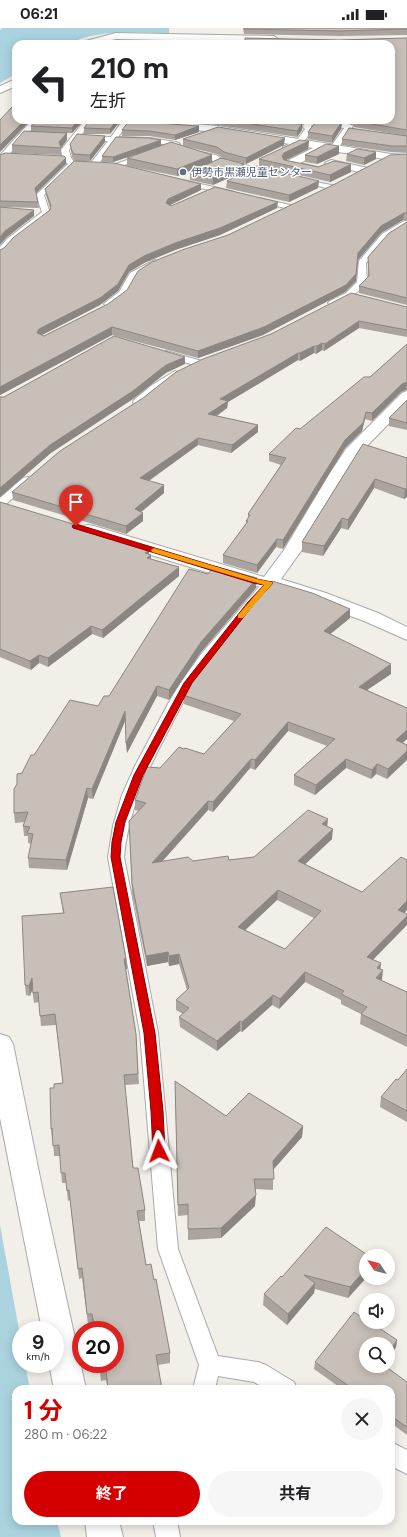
<!DOCTYPE html>
<html lang="ja">
<head>
<meta charset="utf-8">
<style>
	body { margin:0; font-family:"DM Sans","Noto Sans JP",sans-serif; background:#f6f6f6; color:#202124; height:100vh; display:flex; flex-direction:column; font-size:15px; white-space:nowrap }
	* { box-sizing:border-box; margin:0 }
	p { font-size:13px; color:#757577 }
	.icon { flex:none; width:22px; height:22px; fill:none; stroke:currentColor; stroke-width:2; stroke-linecap:round; stroke-linejoin:round }
	.map { position:relative; flex:1; overflow:hidden }
	.sheet { position:absolute; left:12px; top:1357px; width:383px; height:140px; display:flex; flex-direction:column; background:#fff; border-radius:12px; box-shadow:0 2px 10px #0003 }
	.sheet>* { flex:none }
	.top-card { position:absolute; left:12px; top:12px; width:383px; height:84px; border-radius:12px; box-shadow:0 2px 10px #0003; background:#fff; color:#202124; overflow:hidden }
	.needle { width:26px; rotate:305deg }
	.controls { position:absolute; left:359px; top:1221px; display:grid; gap:8px }
	.controls a { display:grid; place-items:center; width:36px; height:36px; border-radius:50%; background:#fff; box-shadow:0 2px 10px #0003; font-size:20px }
	.speed { position:absolute; left:12px; top:1293px; display:flex; gap:8px; font-size:20px; font-weight:700; text-align:center }
	.speed>* { display:grid; place-content:center; width:52px; height:52px; border-radius:50%; background:#fff; box-shadow:0 2px 10px #0003; line-height:1 }
	.speed small { font-size:10px; font-weight:400 }
	.speed .limit { border:6px solid #d22; background:#fff; color:#111 }
	.pin { position:absolute; display:grid; place-items:center; width:34px; height:34px; color:#fff; margin:-41px -17px; border-radius:50% 50% 50% 0; rotate:-45deg; box-shadow:0 0 4px #0007 }
	.pin .icon { rotate:45deg }
	.me { position:absolute; width:44px; margin:-22px; rotate:357deg; stroke-linejoin:round; filter:drop-shadow(0 0 3px #0008) }
	.turn { display:flex; align-items:center; gap:14px; height:84px; padding:0 12px; font-size:18px }
	.turn .icon { width:52px; height:52px; stroke-width:2.5 }
	.turn b { display:block; font-size:28px; line-height:34px }
	.round { display:grid; place-items:center; flex:none; width:42px; height:42px; border-radius:21px; background:#f6f6f6 }
	.summary { display:flex; align-items:center; justify-content:space-between; height:68px; padding:0 12px }
	h1 { font-size:24px; font-weight:700; line-height:30px; color:#d40000 }
	.action { display:flex; gap:8px; margin-top:auto; padding:8px 12px }
	.action a { flex:1; height:46px; border-radius:24px; background:#d40000; color:#fff; font-size:16px; font-weight:700; line-height:46px; text-align:center }
	.action a+a { background:#f6f6f6; color:#202124 }
	.status { display:flex; justify-content:space-between; align-items:center; height:28px; padding:0 20px; background:#fff; direction:ltr }
	.status svg { height:11px; fill:currentColor }
	.map>svg:first-child { display:block }
	.water { fill:#aad3df }
	.lines { fill:none; stroke-linecap:round; stroke-linejoin:round }
	.lane-casing { stroke:#a9a9a9; stroke-width:2 }
	.street-casing { stroke:#a9a9a9; stroke-width:2 }
	.lane { fill:#fff; fill-rule:evenodd }
	.street { fill:#fff; fill-rule:evenodd }
	.wall { fill:#aba49e; fill-rule:evenodd }
	.shaded-wall { fill:#8b8681 }
	.building { fill:#c7bfb8; stroke:#8b8681; fill-rule:evenodd }
	.route { fill:#d40000; stroke:#8a0000 }
	.slow { fill:#f59e0b }
	.service-dot { fill:#5c6f8a; stroke:#fff; stroke-width:1.5 }
	.labels { text-anchor:middle; dominant-baseline:central; stroke-width:3; stroke-linejoin:round; paint-order:stroke }
	.far-service-label { font-size:11px; fill:#4e5e75; stroke:#fff; text-anchor:start }
</style>
</head>
<body>
<div class="status"><b>06:21</b><svg viewBox="0 0 49 12"><path d="M0 12V9h3v3zM5 12V6h3v6zM10 12V3h3v9zM15 12V0h3v12zM26 1h20v11H26zM47 4h2v5h-2z"/></svg></div>
<div class="map">
<svg width="407" height="1509" viewBox="0 0 407 1509">
	<rect width="100%" height="100%" fill="#f2efe9"/>
	<g class="water">
		<path d="M2 0H169V5C139 5 95 1 69 16H16V46L0 55V2Z"/>
		<path d="M0 1197 21 1313V1336H25L30 1361H16V1493H57L61 1509H0Z"/>
	</g>
	<g class="lines">
		<g class="lane-casing">
			<g id="lane">
				<path d="M32 92H40L3 133H0V127Z"/>
				<path d="M85 92H93L69 122 71 130 76 136 44 167 50 185 13 215 3 226 0 227V219L7 211 42 184 36 167 68 136 63 131 61 122Z"/>
				<path d="M123 92H127L130 94 118 109 149 110 176 114 180 116 176 118 149 114 115 113 97 138H91L90 136 108 113 86 112 82 110 83 108 111 109Z"/>
				<path d="M305 93 349 96 353 98 337 122H334L330 120 344 100 311 97 313 101C306 111 297 124 283 123V119L297 112 305 101 303 99Z"/>
				<path d="M190 122 216 127 223 132 270 143 274 145 270 147 217 136 210 131 190 126Z"/>
				<path d="M147 125 151 127 150 129 114 140 110 138Z"/>
				<path d="M296 150 331 157 335 159 331 161 299 154H296Z"/>
				<path d="M180 152H183L231 163 235 165 231 167 183 156 179 154Z"/>
				<path d="M256 170H259L290 177 294 179 290 181 259 174H256Z"/>
				<path d="M404 193H407V199L388 210 366 235 367 255 365 257C357 264 341 280 330 277L328 275 330 273 346 265 357 254 359 233 382 206Z"/>
				<path d="M155 232 159 235 158 237 137 249 126 268 112 278H106L104 276 106 274 119 264 130 245Z"/>
				<path d="M166 323 202 333 203 335 198 338 163 328 161 326Z"/>
				<path d="M175 343 180 346 179 348 142 376H134L133 374 134 372 152 357Z"/>
				<path d="M27 449 31 450 33 452 31 454 5 477 0 478V470L23 450Z"/>
				<path d="M269 551 273 552 275 555 273 558C246 589 217 620 194 655 183 673 174 692 164 711 144 749 128 786 124 829L158 1005 178 1221 218 1328 258 1334 266 1337 294 1354 297 1361H266L254 1354 218 1348 215 1361H193L199 1337 158 1221 140 1005 108 829 113 798 122 767 135 738 169 674 181 654 202 625 265 552Z"/>
				<path d="M391 1414 407 1422V1446L391 1438Z"/>
				<path d="M153 1493H177L180 1509H156Z"/>
			</g>
		</g>
		<g class="street-casing">
			<g id="street">
				<path d="M116 5 274 8 278 11 274 14 116 11 94 16H80L82 14Z"/>
				<path d="M16 51V58L0 65V58Z"/>
				<path d="M101 92H145L218 98 391 126 407 125V131L391 132 325 122 300 135 317 139 319 141 313 144 285 138 283 136 285 134 313 120 218 104 106 95Z"/>
				<path d="M331 132 368 140 370 142 364 145 327 137 325 135Z"/>
				<path d="M407 363V377L358 427 301 523 281 551 326 565 378 585 407 599V612L364 593 280 562 249 557 82 506 79 502 82 498 88 497 94 498 264 549 284 522 330 445 346 421 402 365Z"/>
				<path d="M0 1006 9 1009 13 1016 42 1159 86 1361H54L49 1336H55V1302H42L0 1090Z"/>
				<path d="M85 1493H119L123 1509H87Z"/>
			</g>
		</g>
		<use href="#lane" class="lane"/>
		<use href="#street" class="street"/>
	</g>
	<g class="wall">
		<path d="M243 0H407V7L339 8 244 6Z"/>
		<path d="M245 10 339 12 407 10V108L354 99V97L349 94H339H342L341 101 332 115 308 111V104L314 96V92H312H391V16H245Z"/>
		<path d="M36 92H84L72 105H67V112L61 120V127L12 125V117L31 104V98Z"/>
		<path d="M163 92H249L302 102 297 109 218 97Z"/>
		<path d="M264 92H305L303 95Z"/>
		<path d="M117 97 110 106H84V100Z"/>
		<path d="M199 98V104L175 112 149 108H122V102Z"/>
		<path d="M105 108V114L90 133H75L72 129 71 122 70 116Z"/>
		<path d="M407 108V124H391L342 117V111Z"/>
		<path d="M183 111 284 117 246 136 224 131 217 126 183 118Z"/>
		<path d="M161 112V118L113 134H102V128Z"/>
		<path d="M309 113 308 121 286 132 318 139 351 144 330 154 259 138V131Z"/>
		<path d="M339 118V126L317 136 305 134V127Z"/>
		<path d="M347 126 376 131 364 137 346 133Z"/>
		<path d="M407 126V192H403L381 205 358 232 356 253 345 264 263 307 198 330 112 307 0 367V222L4 220 50 182V180L46 167 45 161 201 162 170 177 171 178 277 180 220 207 175 222 144 235 129 244 118 263 100 277 42 307 44 308 108 276 228 207Z"/>
		<path d="M0 127 66 130V136L36 165 38 174 39 180 0 179Z"/>
		<path d="M127 130 212 134 177 148 127 138Z"/>
		<path d="M244 136V143L213 157 190 152V144Z"/>
		<path d="M227 153 318 160 289 174 226 160Z"/>
		<path d="M407 194V277L359 265V258L368 249V229Z"/>
		<path d="M407 279V309L359 300 324 323 322 322 316 326 314 325 300 333 298 332 228 374 227 380 217 388 258 397V404L231 425 198 417 149 453 164 457V465L141 484 143 493 126 506 13 472 12 464 143 370 176 344Z"/>
		<path d="M407 316V362H406L401 364 372 393 365 391 362 403 345 420 283 521 276 519 257 545 223 535V527L246 496V493L248 490V486L281 437 269 433V426L300 401 370 349Z"/>
		<path d="M407 372V402L389 398V390Z"/>
		<path d="M363 416 407 430V469L404 471 374 460 348 502 341 500 323 528 302 524V514Z"/>
		<path d="M0 474 117 512 151 527V532L179 548 103 610 92 606 48 639 39 635 31 642 0 629Z"/>
		<path d="M256 560 201 624 169 672 157 668 127 725 125 693 93 771 88 770 67 842 29 840 28 830 31 816 28 815V808H24L23 798 25 794 15 795 14 785 22 745 34 727 98 678 109 668Z"/>
		<path d="M350 590 330 606 391 636V646L367 662 407 680V711L403 715 387 751 376 746 371 751 346 740 315 767 294 757V747L327 718 288 703 255 742 250 740 213 784 208 782 162 833H193L229 832 254 829 327 799 332 811 305 836 362 864 407 832V882L404 885 373 931 380 941 381 953 407 964V1019L360 996 361 986 341 976V972L305 954 279 981 272 977 242 1004 240 1003 217 1023 180 999 179 989 183 986 176 982V972L187 962 179 936 169 938 168 934 147 938 132 865 129 793 139 783 135 782V772L160 740 204 726 234 693 184 676 183 667ZM277 872 314 890 285 921 245 902Z"/>
		<path d="M60 865 126 931 127 941H126L136 1006 139 1056 125 1057 133 1140 145 1182V1193H139L146 1237 154 1252 170 1325V1335L158 1337 162 1361H108L106 1352 101 1353 99 1336H115V1302H94L93 1296H88L82 1250 79 1251 70 1172 68 1173 66 1155H62L60 1128H54L53 1111H52L51 1101 54 1060 63 1055 56 997 41 998 39 974 34 975 32 961 30 968 26 967 25 957 63 885Z"/>
		<path d="M407 1041V1094L380 1079 381 1069 398 1052Z"/>
		<path d="M175 1053 226 1088 303 1098 302 1109 273 1142V1162L255 1161V1178L221 1210 188 1212V1187L178 1188Z"/>
		<path d="M366 1228V1250L348 1270 315 1261 314 1265 287 1297 263 1277 264 1266 282 1249Z"/>
		<path d="M397 1312 396 1319 388 1332V1316L366 1338 407 1354V1407L391 1395V1361H342L314 1341 315 1334Z"/>
	</g>
	<g class="shaded-wall">
		<path d="M25 92H31L0 124V117Z"/>
		<path d="M78 92H84L72 105V100Z"/>
		<path d="M117 92V97L110 106V101Z"/>
		<path d="M342 94 341 101 332 115V108Z"/>
		<path d="M302 96V102L297 109V103Z"/>
		<path d="M199 98V104L175 112V107Z"/>
		<path d="M67 105V112L61 120 59 114Z"/>
		<path d="M105 108V114L90 133V127Z"/>
		<path d="M285 110 284 117 246 136V130Z"/>
		<path d="M161 112V118L113 134V129Z"/>
		<path d="M309 113 308 121 284 133 282 128 284 125Z"/>
		<path d="M339 118V126L317 136V129Z"/>
		<path d="M376 124V131L364 137V130Z"/>
		<path d="M212 127V134L177 148V141Z"/>
		<path d="M66 130V136L35 166V160Z"/>
		<path d="M244 136V143L213 157V150Z"/>
		<path d="M351 136V144L330 154V147Z"/>
		<path d="M319 153 318 160 289 174V167Z"/>
		<path d="M201 156V162L168 178 166 175 168 171Z"/>
		<path d="M278 174 277 180 220 207 175 222 144 235 129 244 118 263 100 277 40 308 37 305 39 301 129 237 144 228Z"/>
		<path d="M34 182V188L6 210 0 217V209L5 203Z"/>
		<path d="M404 185 403 192 381 205 358 232 356 253 345 264 263 307 198 330V323L358 225 381 198Z"/>
		<path d="M359 293V300L324 323 325 316Z"/>
		<path d="M112 299V307L0 367V359Z"/>
		<path d="M322 315V322L316 326 317 318Z"/>
		<path d="M314 318V325L300 333V325Z"/>
		<path d="M298 325V332L228 374 227 380 208 394V386L220 371Z"/>
		<path d="M185 329V336L166 345 133 371 51 425 0 469V460L50 417 166 337Z"/>
		<path d="M407 354 406 362 401 364 372 393V385L402 356Z"/>
		<path d="M366 384 365 391 362 403 345 420 283 521V512L345 412Z"/>
		<path d="M258 397V404L231 425 232 417Z"/>
		<path d="M198 410V417L141 458 140 450Z"/>
		<path d="M375 451 374 460 348 502V492Z"/>
		<path d="M164 457V465L135 489V481Z"/>
		<path d="M407 460V469L404 471 405 461Z"/>
		<path d="M143 485V493L126 506V498Z"/>
		<path d="M342 490 341 500 323 528 324 518Z"/>
		<path d="M277 511 276 519 257 545V537Z"/>
		<path d="M149 522V528L151 527V535L147 539 145 525Z"/>
		<path d="M179 539V548L103 610 102 602Z"/>
		<path d="M257 550 256 560 201 624 169 672V662L201 614Z"/>
		<path d="M350 581V590L323 612 324 603Z"/>
		<path d="M91 598 92 606 48 639V630Z"/>
		<path d="M39 627V635L31 642 30 633Z"/>
		<path d="M391 636V646L358 668 359 659Z"/>
		<path d="M157 658V668L127 725 126 715Z"/>
		<path d="M125 683V693L93 771 92 761Z"/>
		<path d="M288 694V703L255 742V732Z"/>
		<path d="M407 702V711L395 721 396 712Z"/>
		<path d="M407 723V732L387 751 388 741Z"/>
		<path d="M251 731 250 740 213 784V774Z"/>
		<path d="M346 731V740L315 767 316 757Z"/>
		<path d="M377 736 376 746 371 751 372 742Z"/>
		<path d="M87 760 88 770 67 842 66 832Z"/>
		<path d="M208 773V782L152 845V835Z"/>
		<path d="M328 791 327 801 322 796Z"/>
		<path d="M333 801 332 811 298 843V833Z"/>
		<path d="M278 862 277 872 238 909V899Z"/>
		<path d="M407 873V882L397 892 398 882Z"/>
		<path d="M407 888V897L366 939 367 929Z"/>
		<path d="M168 924V934L147 938 146 928Z"/>
		<path d="M179 926V936L169 938V928Z"/>
		<path d="M124 931H126L127 941H125Z"/>
		<path d="M381 935 380 945 377 940Z"/>
		<path d="M383 942 382 952 376 950Z"/>
		<path d="M305 944V954L279 981 280 971Z"/>
		<path d="M32 950 33 960 30 968 29 958Z"/>
		<path d="M273 967 272 977 242 1004V994Z"/>
		<path d="M240 993V1003L217 1023V1013Z"/>
		<path d="M303 1098 302 1109 272 1143 273 1133Z"/>
		<path d="M256 1167 255 1178 221 1210V1200Z"/>
		<path d="M366 1241V1250L348 1270 350 1259Z"/>
		<path d="M315 1255 314 1265 287 1297 288 1286Z"/>
		<path d="M397 1312 396 1319 388 1332V1326Z"/>
	</g>
	<g class="building">
		<path d="M244 0H407V1L339 3 244 1Z"/>
		<path d="M245 10 339 12 407 10V102L354 93V92H391V16H245Z"/>
		<path d="M12 79H16V92H25L0 117V92Z"/>
		<path d="M36 92H78L72 100 31 98Z"/>
		<path d="M90 92H117L110 101 84 100Z"/>
		<path d="M226 92H249L302 96 297 103Z"/>
		<path d="M314 92H319L342 94 332 108 308 104 315 95Z"/>
		<path d="M129 93 199 98 175 107 149 103 122 102Z"/>
		<path d="M218 99 285 110 246 130 224 124 217 119 183 111Z"/>
		<path d="M349 100 407 108V118H392L342 111Z"/>
		<path d="M24 103 67 105 59 114 61 120 12 117Z"/>
		<path d="M77 106 105 108 90 127 74 126 72 123 70 116Z"/>
		<path d="M116 109 149 110 161 112 113 129 102 128Z"/>
		<path d="M300 112 309 113 284 125 282 128 284 132 318 139 334 133 351 136 330 147 259 131Z"/>
		<path d="M171 114 212 127 177 141 127 130Z"/>
		<path d="M326 116 339 118 317 129 305 127Z"/>
		<path d="M357 121 376 124 364 130 347 126Z"/>
		<path d="M5 125 64 128 66 130 35 160 38 174 0 173V127Z"/>
		<path d="M407 126V185H404L381 198 358 225 356 246 346 257 264 299 198 323 112 299 0 359V222L4 220 14 209 50 182 51 178 45 161 74 133 114 135 201 156 168 171 166 175 171 178 215 159 278 174 220 200 175 215 144 228 129 237 118 256 100 270 39 301 37 305 44 308 108 276 127 262 138 243 152 234 182 222 228 207 335 156 390 127Z"/>
		<path d="M221 130 244 136 213 150 190 144Z"/>
		<path d="M256 138 319 153 289 167 227 153Z"/>
		<path d="M0 179 34 182 5 203 0 209Z"/>
		<path d="M407 194V270L359 258 369 248 368 229 389 205Z"/>
		<path d="M351 265 407 279V302L359 293 325 316 322 315 317 318H314L300 325H298L220 371 228 373 208 386 258 397 232 417 198 410 140 450 164 457 135 481 143 485 126 498 12 464 60 423 143 370 176 344 203 331 271 306Z"/>
		<path d="M114 308 185 329 166 337 133 363 50 417 0 460V369H4Z"/>
		<path d="M407 316V354L402 356 372 385 366 384 363 395 345 412 283 512 277 511 257 537 223 527 248 493H246L250 487 248 486 286 430 269 426 296 400 300 401 364 349H370Z"/>
		<path d="M407 372V395L389 390Z"/>
		<path d="M363 416 407 430V460L405 461 375 451 348 492 342 490 324 518 302 514Z"/>
		<path d="M0 474 116 509 114 511 149 522 145 525 151 527 147 530 179 539 102 602 91 598 48 630 39 627 30 633 0 621Z"/>
		<path d="M214 538 257 550 201 614 169 662 157 658 126 715 125 683 92 761 87 760 66 832 28 830 33 806 27 805 30 799 23 798 28 784 14 785V761L17 756V746L22 745 31 727H34L70 672 98 678 104 668H109L189 541 208 546Z"/>
		<path d="M272 553 312 565 350 581 324 603 391 636 359 659 407 680V702L396 712 407 717V723L388 741 377 736 372 742 346 731 316 757 294 747 335 711 288 694 255 732 251 731 213 774 208 773 152 835 188 829 193 833 228 828 229 832 254 829 308 782 328 791 322 796 333 801 298 833 362 864 401 829 407 832V873L398 882 407 886V888L367 929 381 935 377 940 383 942 376 950 407 964V1008L361 986 367 979 341 966 344 963 305 944 280 971 273 967 242 994 240 993 217 1013 179 989 189 980 176 972 189 960 179 926 169 928 168 924 146 928 132 855 129 793 146 775 135 772 147 739 160 740 179 719 184 721 185 720 204 726 241 686 183 667 195 646 213 621ZM278 862 321 883 285 921 238 899Z"/>
		<path d="M113 859 126 931H124L136 1006 138 1046 124 1047 133 1140H138L145 1182 137 1183 146 1237 151 1236 154 1252 156 1251 170 1325 156 1327 162 1361H108L106 1342 101 1343 100 1336H115V1302H95L92 1286H87L82 1240 78 1241 69 1162 67 1163 65 1145H61L59 1117 53 1118 52 1100 51 1101 50 1060H54V1056L63 1055 55 986 40 988 38 964 33 965 32 950 29 958 25 957 22 888 64 885 60 865Z"/>
		<path d="M407 1041V1083L381 1069 396 1051 398 1052Z"/>
		<path d="M175 1053 226 1088 249 1065 303 1098 273 1133 274 1151H254L256 1167 221 1200 188 1201V1176L178 1177Z"/>
		<path d="M326 1199 369 1228H366V1241L350 1259 304 1247 315 1255 288 1286 264 1266 281 1248 282 1249Z"/>
		<path d="M354 1284 366 1292V1294H370L397 1312 388 1326V1316H366V1338H385L407 1354V1399L391 1388V1361H353L315 1334Z"/>
	</g>
	<path class="route" d="M76 496 257 551 272 554 273 555 253 577 192 655 143 747 125 794 121 814 120 829 155 1005 163 1083 165 1123 163 1126 159 1128 155 1126 153 1123 151 1083 144 1005 111 829 112 814 116 794 134 747 184 655 248 574 264 557 253 555 73 500 72 498Z"/>
	<path class="slow" d="M154 520 257 551 272 554 273 555 243 590H238V587L264 557 152 524 151 522Z"/>
	<circle class="service-dot" cx="183" cy="144" r="4"/>
	<g class="labels">
		<g class="far-service-label">
			<text x="191" y="144">伊勢市黒瀬児童センター</text>
		</g>
	</g>
</svg>
<div class="controls">
<a><svg class="needle" viewBox="-14 -14 28 28"><path d="M0-13l5 13h-10z" fill="#e53935"/><path d="M0 13l5-13h-10z" fill="#757577"/></svg></a>
<a><svg class="icon" aria-label="sound" viewBox="0 0 24 24"><path d="M4 9h4l5-4v14l-5-4H4zM17 9q2 3 0 6"/></svg></a>
<a><svg class="icon" aria-label="search" viewBox="0 0 24 24"><circle cx="10" cy="10" r="6"/><path d="M15 15l6 6"/></svg></a>
</div>
<div class="speed"><div>9<small>km/h</small></div><div class="limit">20</div></div>
<div class="pin" style="left:76px;top:498px;background:#d93025"><svg class="icon" aria-label="arrive" viewBox="0 0 24 24"><path d="M6 21V4h12l-3 4 3 4H6"/></svg></div>
<svg class="me" style="left:159px;top:1123px" viewBox="-20 -20 40 40"><path d="M0-17L14 15 0 8-14 15z" fill="#d40000" stroke="#fff" stroke-width="4"/></svg>
<div class="top-card">
<div class="turn"><svg class="icon" aria-label="left" viewBox="0 0 24 24"><path d="M17 20v-9H6M10 6l-5 5 5 5"/></svg><div><b>210 m</b>左折</div></div>
</div>
<section class="sheet">
<div class="summary"><div><h1>1 分</h1><p>280 m · 06:22</p></div><a class="round"><svg class="icon" aria-label="close" viewBox="0 0 24 24"><path d="M6 6l12 12M18 6L6 18"/></svg></a></div>
<div class="action"><a>終了</a><a>共有</a></div>
</section>
</div>
</body>
</html>
